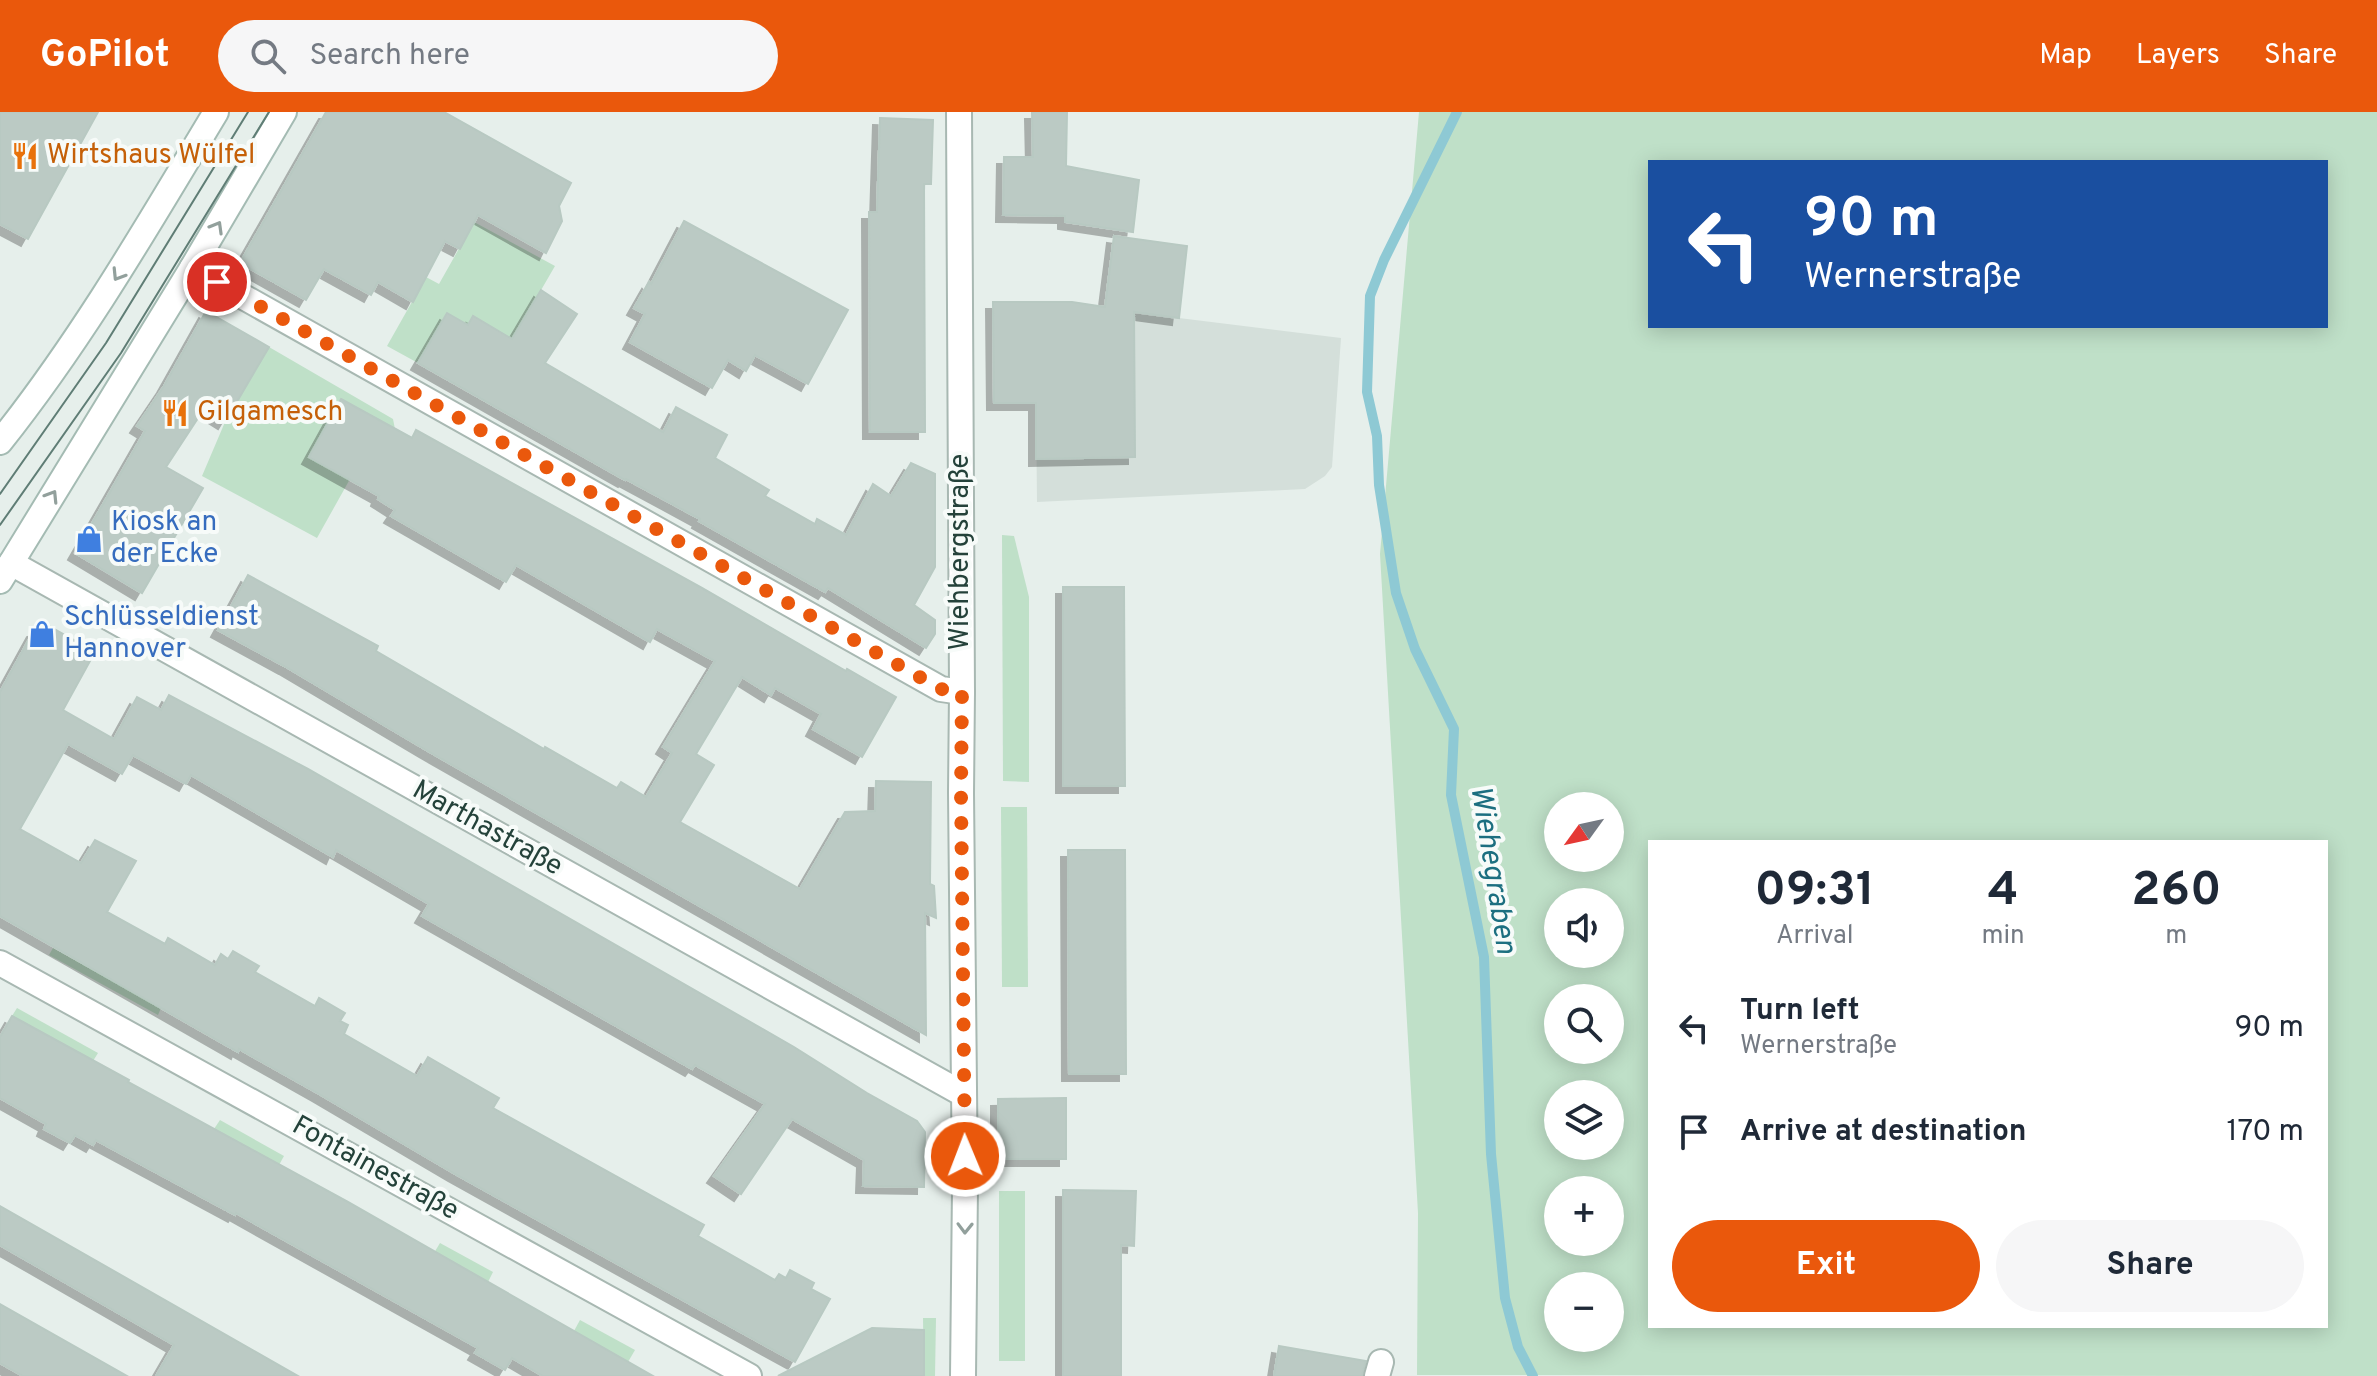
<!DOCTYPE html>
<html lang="en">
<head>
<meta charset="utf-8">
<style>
	body { margin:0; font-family:Overpass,sans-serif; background:#f6f6f7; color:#1f2937; height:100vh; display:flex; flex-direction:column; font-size:30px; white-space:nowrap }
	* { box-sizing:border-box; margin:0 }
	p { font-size:26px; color:#747a83 }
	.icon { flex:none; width:44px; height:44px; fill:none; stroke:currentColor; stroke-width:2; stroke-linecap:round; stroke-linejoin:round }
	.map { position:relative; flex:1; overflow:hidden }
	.panel { position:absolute; left:1648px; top:728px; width:680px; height:488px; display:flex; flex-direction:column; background:#fff; border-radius:0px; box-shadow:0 4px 20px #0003 }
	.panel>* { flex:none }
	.banner { position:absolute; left:1648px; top:48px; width:680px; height:168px; border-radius:0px; box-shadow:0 4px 20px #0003; background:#1a4fa0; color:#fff; overflow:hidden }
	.needle { width:52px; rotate:237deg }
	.tools { position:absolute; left:1544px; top:680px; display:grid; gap:16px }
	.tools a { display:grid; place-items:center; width:80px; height:80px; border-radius:50%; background:#fff; box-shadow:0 4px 20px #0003; font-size:40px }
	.pin { position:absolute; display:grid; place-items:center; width:68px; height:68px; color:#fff; margin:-34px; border:4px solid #fff; border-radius:50%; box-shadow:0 2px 8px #0007 }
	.me { position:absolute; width:88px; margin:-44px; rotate:359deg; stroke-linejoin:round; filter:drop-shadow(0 0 6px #0008) }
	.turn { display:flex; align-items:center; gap:28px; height:168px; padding:0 24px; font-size:36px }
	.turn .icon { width:104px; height:104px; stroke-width:2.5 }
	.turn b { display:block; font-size:56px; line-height:68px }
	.eta { display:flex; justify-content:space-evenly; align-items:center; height:136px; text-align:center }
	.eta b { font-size:48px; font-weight:700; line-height:56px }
	.action { display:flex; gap:16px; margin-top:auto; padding:16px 24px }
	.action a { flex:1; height:92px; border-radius:48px; background:#ea580c; color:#fff; font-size:32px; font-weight:700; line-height:92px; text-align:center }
	.action a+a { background:#f6f6f7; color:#1f2937 }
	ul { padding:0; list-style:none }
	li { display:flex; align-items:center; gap:24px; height:104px; padding:0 24px }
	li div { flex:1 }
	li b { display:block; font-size:30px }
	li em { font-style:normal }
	header { display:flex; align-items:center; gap:48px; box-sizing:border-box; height:112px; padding:0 40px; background:#ea580c; color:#fff }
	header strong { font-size:38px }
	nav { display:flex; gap:44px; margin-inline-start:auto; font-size:28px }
	.search { width:560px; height:72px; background:#f6f6f7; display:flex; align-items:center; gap:20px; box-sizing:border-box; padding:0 28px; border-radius:44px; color:#747a83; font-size:30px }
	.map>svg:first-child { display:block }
	.built { fill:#d4dfda }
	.green { fill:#bfe0c8; fill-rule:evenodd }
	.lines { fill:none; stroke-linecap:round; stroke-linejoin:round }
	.stream { stroke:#8ec9d4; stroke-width:10 }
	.building { fill:#bbcac4; stroke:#b8c9c2; stroke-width:2; filter:url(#shadow) }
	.street-casing { stroke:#a8b8b2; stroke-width:28 }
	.secondary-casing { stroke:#a4bbb3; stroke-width:28 }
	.street { stroke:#fff; stroke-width:24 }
	.secondary { stroke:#fff; stroke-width:24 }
	.tram { stroke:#5f7d75; stroke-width:2 }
	.oneway { stroke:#92a09c }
	.route { stroke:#ea580c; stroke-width:14; stroke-dasharray:0 25.2 }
	.labels { text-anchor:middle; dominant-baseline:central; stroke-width:8; stroke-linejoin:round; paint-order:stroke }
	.food-label { font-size:28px; fill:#c56008; stroke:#f7fbf9; text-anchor:start }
	.shop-label { font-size:28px; fill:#366cbe; stroke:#f7fbf9; text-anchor:start }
	.street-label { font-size:28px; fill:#24423a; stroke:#f7fbf9 }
	.water-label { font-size:30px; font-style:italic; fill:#1c6f80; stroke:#f7fbf9 }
</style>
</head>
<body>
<header>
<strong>GoPilot</strong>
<div class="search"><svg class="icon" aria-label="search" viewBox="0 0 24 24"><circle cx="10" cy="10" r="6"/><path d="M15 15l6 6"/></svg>Search here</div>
<nav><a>Map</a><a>Layers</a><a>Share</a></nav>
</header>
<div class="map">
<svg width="2377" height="1264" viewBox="0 0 2377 1264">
	<defs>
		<filter id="shadow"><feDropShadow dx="-7" dy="7" stdDeviation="0" flood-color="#0004"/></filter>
	</defs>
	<rect width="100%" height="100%" fill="#e6efeb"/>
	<path class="built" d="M993 190H1072L1179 206 1341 226 1332 355 1325 364 1305 377 1037 390 1036 292 994 291Z"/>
	<g class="green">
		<path d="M1419 0H2377V1264L1417 1263 1418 1101 1380 442ZM1650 50H2326V214H1650ZM1558 694H1610V746H1558ZM1650 730H2326V1214H1650ZM1558 790H1610V842H1558ZM1558 886H1610V938H1558ZM1558 982H1610V1034H1558ZM1610 1078V1130H1558V1078ZM1610 1174V1226H1558V1174Z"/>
		<path d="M474 110 555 154 515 223 514 239 473 205 468 213 447 201 418 251 387 234 426 165 439 172Z"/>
		<path d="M269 235 393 307 395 317 341 287 309 344 350 367 317 426 202 364 225 310Z"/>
		<path d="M1002 423 1014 424 1029 485V670L1003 669Z"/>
		<path d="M1001 695H1027L1028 875H1002Z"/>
		<path d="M53 836 161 896 158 903 49 843Z"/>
		<path d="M17 896 98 941 93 949 12 904Z"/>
		<path d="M220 1008 284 1044 279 1053 214 1017Z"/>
		<rect x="999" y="1079" width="26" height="170"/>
		<path d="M440 1131 493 1160 488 1170 434 1141Z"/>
		<path d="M923 1206H936L935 1264H924Z"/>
		<path d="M580 1208 635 1238 628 1250 574 1219Z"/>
	</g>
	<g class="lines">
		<path class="stream" d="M1457 0 1384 148 1370 184 1367 280 1377 324 1379 373 1396 481 1415 537 1454 617 1451 683 1484 845 1491 1042 1505 1186 1518 1235 1533 1264"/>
	</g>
	<g class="building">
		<path d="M0 0H98L28 127 0 112Z"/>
		<path d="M326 0H444L571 71 559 94 562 109 546 141 478 103 460 137 445 129 413 190 378 170 371 183 324 157 306 188 240 151Z"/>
		<path d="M1032 0H1067L1066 54 1139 68 1133 120 1065 110V104L1003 103 1004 45H1033Z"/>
		<path d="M880 6 933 8 931 72H924L925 320H870L869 100H877Z"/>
		<path d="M684 109 848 198 808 272 755 243 746 259 728 248 712 276 630 230 645 202 634 196 649 170 651 172Z"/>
		<path d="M1114 124 1187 134 1179 206 1134 200 1135 345 1036 347V291H994L993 190H1072L1105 195Z"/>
		<path d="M541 178 577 202 545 251 663 320 676 295 727 323 715 346 769 378 765 384 815 412 817 407 846 423 873 372 891 384 911 351 935 362V455L914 493 935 508V522L926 536 828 476 825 480 699 409 700 407 626 367 625 368 418 251 447 201 468 213 473 204 512 227Z"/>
		<path d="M206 199 269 235 225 310 204 297 166 355 203 376 142 481 75 441 145 319 137 314 164 274Z"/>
		<path d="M341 287 412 326 416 318 702 476 846 559 847 557 896 585 862 645 813 617 821 602 775 576 771 583 742 565 696 642 714 653 680 710 800 777 845 700 875 699 876 669 931 670 930 772 934 774 936 806 925 801 926 923 426 638 286 555 218 518 248 463 378 534 376 539 544 637 545 635 617 676 621 670 646 685 672 641 663 635 715 549 657 517 650 530 516 453 506 470 391 404 395 398 378 387 379 384 309 345Z"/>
		<path d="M1063 475H1124L1125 674H1063Z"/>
		<path d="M49 514 95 540 63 598 114 627 137 585 161 598 169 583 308 657 794 935 867 981 917 1009 925 1020 924 1075 863 1074 864 1048 792 1007 741 1082 714 1064 765 992 695 953 692 957 422 804 429 792 336 738 333 745 191 663 186 672 133 643 122 662 68 632 20 717 81 751 95 728 136 749 107 800 165 832 168 826 215 853 221 842 228 847 233 839 259 854 255 860 315 894 319 886 345 901 340 909 348 913 344 922 417 964 428 945 499 986 493 996 704 1113 698 1124 775 1168 779 1162 786 1166 790 1158 814 1171 811 1177 830 1187 795 1250 455 1062 319 982 239 937 238 940 0 804V580L34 518Z"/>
		<path d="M1068 738H1125L1126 962H1069Z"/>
		<path d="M12 904 129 968 128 970 348 1090 653 1264H543L512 1246 505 1258 475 1241 478 1236 236 1101 235 1103 96 1028 93 1033 75 1023 70 1031 44 1017 46 1012 0 986V925Z"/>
		<path d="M1066 986V1047H998V987Z"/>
		<path d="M1063 1078 1136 1079 1134 1134 1121 1133V1264H1063Z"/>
		<path d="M0 1094 298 1264H156L174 1233 0 1133Z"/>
		<path d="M0 1192 127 1264H23L0 1251Z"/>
		<path d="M872 1216 924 1218V1264H778Z"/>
		<path d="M1279 1234 1366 1249 1362 1264H1274Z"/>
	</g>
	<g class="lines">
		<g class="street-casing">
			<g id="street">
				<path d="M959 0 962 580 961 681 965 1075 963 1264"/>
				<path d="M192 156 941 577 962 580"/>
				<path d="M11 451 963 982"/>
				<path d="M0 851 749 1264"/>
				<path d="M1377 1264 1381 1250"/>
			</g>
		</g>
		<g class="secondary-casing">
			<g id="secondary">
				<path d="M0 330C82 227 148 113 216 0"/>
				<path d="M0 469 192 156 284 0"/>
			</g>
		</g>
		<use href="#street" class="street"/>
		<use href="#secondary" class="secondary"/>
		<g class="tram">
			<path d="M0 382 106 231 248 0"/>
			<path d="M0 413 121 241 269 0"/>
		</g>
	</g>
	<defs><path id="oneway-chevron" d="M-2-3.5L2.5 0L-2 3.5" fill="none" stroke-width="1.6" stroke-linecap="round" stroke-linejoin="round" transform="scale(2)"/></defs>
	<g class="oneway">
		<use href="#oneway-chevron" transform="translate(217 115) rotate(-60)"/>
		<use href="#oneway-chevron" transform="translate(118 163) rotate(122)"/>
		<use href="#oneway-chevron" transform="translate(52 384) rotate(-58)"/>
		<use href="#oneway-chevron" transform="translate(965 1116) rotate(91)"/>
	</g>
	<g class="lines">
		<path class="route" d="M217 170 941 577 962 580 961 681 965 1044"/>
	</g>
	<defs>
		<g id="restaurant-bare" transform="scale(2.16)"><path d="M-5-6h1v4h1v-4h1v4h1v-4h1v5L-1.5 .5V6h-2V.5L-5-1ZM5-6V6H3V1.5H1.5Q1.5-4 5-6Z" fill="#e8710a" stroke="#f7fbf9" stroke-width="2.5" paint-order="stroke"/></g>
		<g id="shop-bare" transform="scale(2.16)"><path d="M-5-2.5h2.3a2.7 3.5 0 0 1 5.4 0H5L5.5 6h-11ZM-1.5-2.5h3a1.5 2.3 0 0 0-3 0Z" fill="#3f7fe0" stroke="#f7fbf9" stroke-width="2.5" paint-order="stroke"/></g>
	</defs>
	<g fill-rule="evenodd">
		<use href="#restaurant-bare" x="25" y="44"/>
		<use href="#restaurant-bare" x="175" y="301"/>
		<use href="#shop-bare" x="89" y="427"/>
		<use href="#shop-bare" x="42" y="522"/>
	</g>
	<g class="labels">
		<g class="food-label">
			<text x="47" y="44">Wirtshaus Wülfel</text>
			<text x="197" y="301">Gilgamesch</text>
		</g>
		<g class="shop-label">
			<text x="111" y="411">Kiosk an<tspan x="111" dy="32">der Ecke</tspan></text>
			<text x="64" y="506">Schlüsseldienst<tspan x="64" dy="32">Hannover</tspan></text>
		</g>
		<g class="street-label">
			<text transform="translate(961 440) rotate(-90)">Wiehbergstraße</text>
			<text transform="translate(487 717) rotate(29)">Marthastraße</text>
			<text transform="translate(375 1057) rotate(29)">Fontainestraße</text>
		</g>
		<g class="water-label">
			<text transform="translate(1492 758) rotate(81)">Wiehegraben</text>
		</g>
	</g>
</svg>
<div class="tools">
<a><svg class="needle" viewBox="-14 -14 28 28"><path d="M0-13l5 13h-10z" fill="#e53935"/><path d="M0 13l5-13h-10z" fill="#747a83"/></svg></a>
<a><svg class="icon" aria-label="sound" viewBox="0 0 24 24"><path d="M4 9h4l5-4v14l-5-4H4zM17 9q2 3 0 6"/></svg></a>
<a><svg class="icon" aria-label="search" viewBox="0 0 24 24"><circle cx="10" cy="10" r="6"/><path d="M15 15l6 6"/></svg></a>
<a><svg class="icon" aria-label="layers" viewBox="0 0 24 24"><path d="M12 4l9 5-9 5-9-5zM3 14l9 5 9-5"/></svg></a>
<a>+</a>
<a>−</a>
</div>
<div class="pin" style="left:217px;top:170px;background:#d93025"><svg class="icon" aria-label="arrive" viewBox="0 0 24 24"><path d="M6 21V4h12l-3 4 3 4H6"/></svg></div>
<svg class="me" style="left:965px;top:1044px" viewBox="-20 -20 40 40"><circle r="17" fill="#ea580c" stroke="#fff" stroke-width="3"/><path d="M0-11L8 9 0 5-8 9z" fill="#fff"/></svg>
<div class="banner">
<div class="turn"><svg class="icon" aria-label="left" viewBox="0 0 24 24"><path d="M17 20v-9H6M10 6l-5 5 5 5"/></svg><div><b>90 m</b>Wernerstraße</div></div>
</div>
<section class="panel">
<div class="eta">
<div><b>09:31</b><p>Arrival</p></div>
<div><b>4</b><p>min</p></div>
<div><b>260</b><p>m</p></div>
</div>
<ul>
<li><svg class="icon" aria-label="left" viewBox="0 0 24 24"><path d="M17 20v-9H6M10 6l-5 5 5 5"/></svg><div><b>Turn left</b><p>Wernerstraße</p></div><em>90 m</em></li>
<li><svg class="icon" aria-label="arrive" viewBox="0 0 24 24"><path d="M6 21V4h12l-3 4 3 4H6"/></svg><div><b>Arrive at destination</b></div><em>170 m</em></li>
</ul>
<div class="action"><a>Exit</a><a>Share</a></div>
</section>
</div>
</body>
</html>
